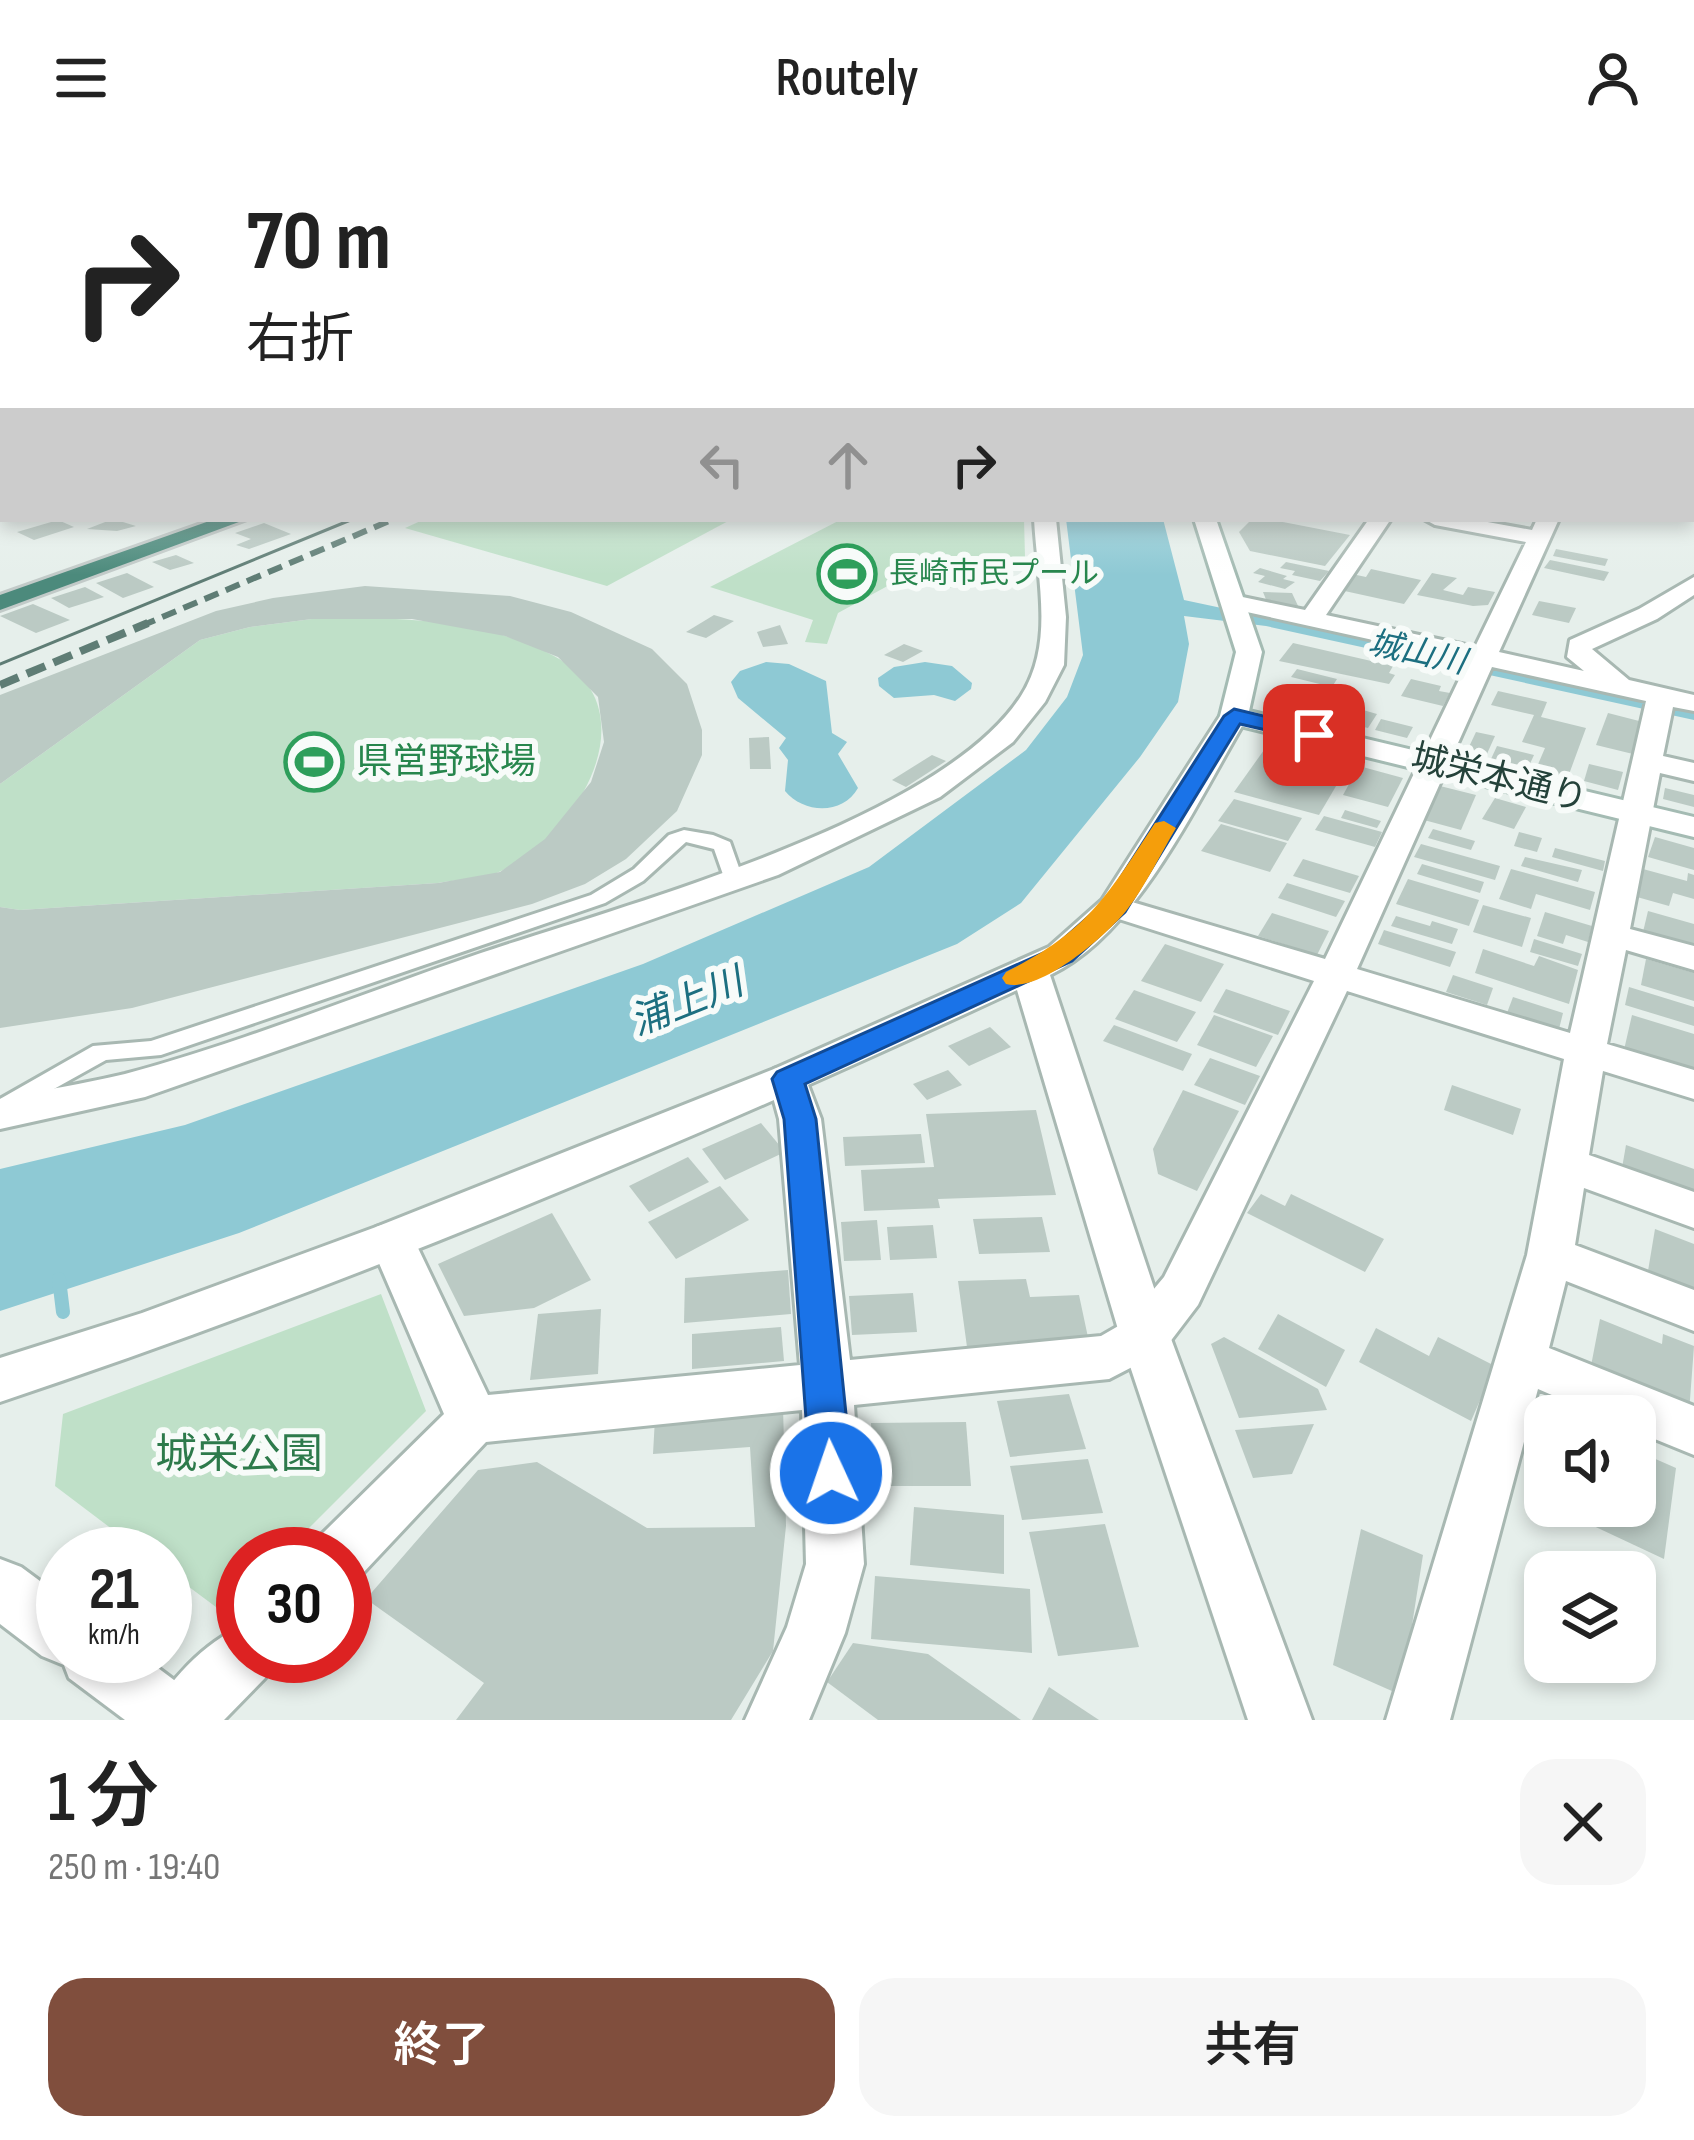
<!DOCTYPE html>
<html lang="ja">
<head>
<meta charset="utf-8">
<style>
	body { margin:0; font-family:"Sofia Sans Condensed","Noto Sans JP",sans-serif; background:#f6f6f6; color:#222; height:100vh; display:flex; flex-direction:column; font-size:45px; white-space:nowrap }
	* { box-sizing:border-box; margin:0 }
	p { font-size:39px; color:#767676 }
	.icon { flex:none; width:66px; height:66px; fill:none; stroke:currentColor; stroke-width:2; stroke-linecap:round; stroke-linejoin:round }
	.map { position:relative; height:1564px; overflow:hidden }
	.side { display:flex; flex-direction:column; background:#fff; flex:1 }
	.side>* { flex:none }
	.banner { position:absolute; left:0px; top:0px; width:1695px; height:366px; box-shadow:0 6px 18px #0003; background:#fff; color:#222; overflow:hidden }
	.buttons { position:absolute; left:1524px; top:1239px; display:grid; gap:24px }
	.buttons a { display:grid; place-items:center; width:132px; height:132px; border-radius:24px; background:#fff; box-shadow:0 6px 18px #0003; font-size:60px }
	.speed { position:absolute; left:36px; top:1371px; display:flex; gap:24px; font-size:60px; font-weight:700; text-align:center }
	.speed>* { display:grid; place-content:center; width:156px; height:156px; border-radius:50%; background:#fff; box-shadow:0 6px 18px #0003; line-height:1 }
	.speed small { font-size:30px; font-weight:400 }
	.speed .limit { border:18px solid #d22; background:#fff; color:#111 }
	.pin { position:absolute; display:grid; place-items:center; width:102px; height:102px; color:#fff; margin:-51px; border-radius:24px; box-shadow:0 6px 18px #0006 }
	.me { position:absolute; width:132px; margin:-66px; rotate:357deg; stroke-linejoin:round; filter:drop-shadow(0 0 9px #0008) }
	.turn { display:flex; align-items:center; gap:42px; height:252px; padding:0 48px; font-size:54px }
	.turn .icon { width:156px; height:156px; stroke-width:2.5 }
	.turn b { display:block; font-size:84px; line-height:102px }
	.lanes { display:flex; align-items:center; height:114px; padding:0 48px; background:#0003; justify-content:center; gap:60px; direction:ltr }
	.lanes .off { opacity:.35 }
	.round { display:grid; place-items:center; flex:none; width:126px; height:126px; border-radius:36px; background:#f6f6f6 }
	.headline { display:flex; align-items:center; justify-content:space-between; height:204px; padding:0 48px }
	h1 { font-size:72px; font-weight:600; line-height:90px }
	.primary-button { display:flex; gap:24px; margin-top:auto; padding:24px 48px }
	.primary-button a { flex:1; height:138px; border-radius:36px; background:#804e3d; color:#fff; font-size:48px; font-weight:600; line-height:138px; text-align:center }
	.primary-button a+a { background:#f6f6f6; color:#222 }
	header { display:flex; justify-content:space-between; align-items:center; height:156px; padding:0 48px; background:#fff; font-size:54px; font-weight:600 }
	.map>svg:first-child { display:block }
	.green { fill:#bfe0c8 }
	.water { fill:#8ec9d4 }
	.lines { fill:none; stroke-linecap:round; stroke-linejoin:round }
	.stream { stroke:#8ec9d4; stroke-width:14 }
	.building { fill:#bbcac4 }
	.service-casing { stroke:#a8b8b2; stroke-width:6 }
	.minor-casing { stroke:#a8b8b2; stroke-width:6 }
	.tertiary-casing { stroke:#a8b8b2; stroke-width:6 }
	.secondary-casing { stroke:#a4bbb3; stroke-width:6 }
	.trunk-casing { stroke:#c2cac8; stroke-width:6 }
	.service { fill:#fff; fill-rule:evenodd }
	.minor { fill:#fff; fill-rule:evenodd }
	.tertiary { fill:#fff; fill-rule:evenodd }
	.secondary { fill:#fff; fill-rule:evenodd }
	.trunk { fill:#4c8a7c; fill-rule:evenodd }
	.tram { stroke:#5f7d75; stroke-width:3 }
	.rail-far1 { stroke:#5f7d75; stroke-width:6; stroke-dasharray:15 8; stroke-linecap:butt }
	.rail { stroke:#5f7d75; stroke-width:8; stroke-dasharray:20 9; stroke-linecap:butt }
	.route { fill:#1a73e8; stroke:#114b97; stroke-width:3 }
	.slow { fill:#f59e0b }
	.labels { text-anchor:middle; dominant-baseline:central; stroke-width:12; stroke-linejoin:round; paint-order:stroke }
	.far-leisure-label { font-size:30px; fill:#27864d; stroke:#f7fbf9; text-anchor:start }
	.far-water-label { font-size:33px; font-style:italic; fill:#1c6f80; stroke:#f7fbf9 }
	.leisure-label { font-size:36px; fill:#27864d; stroke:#f7fbf9; text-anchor:start }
	.street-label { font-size:36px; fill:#24423a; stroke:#f7fbf9 }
	.water-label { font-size:39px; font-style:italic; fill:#1c6f80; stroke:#f7fbf9 }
	.near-park-label { font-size:42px; fill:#2d7a4b; stroke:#f7fbf9 }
</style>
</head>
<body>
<header><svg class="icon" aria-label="menu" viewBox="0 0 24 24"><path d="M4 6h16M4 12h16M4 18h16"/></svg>Routely<svg class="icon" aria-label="person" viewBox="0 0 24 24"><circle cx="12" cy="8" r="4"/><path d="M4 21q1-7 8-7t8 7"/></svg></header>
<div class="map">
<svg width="1694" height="1564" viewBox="0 0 1694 1564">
	<rect width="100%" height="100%" fill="#e6efeb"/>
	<g class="green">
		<path d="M425 363H732L607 430 405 372Z"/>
		<path d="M842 363H1024L1025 401H1010L1009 408 961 406 956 432 893 427 838 457 827 488 805 486 813 464 710 431Z"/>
		<path d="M312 463C392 461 481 461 554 500 653 553 578 680 501 715 484 724 457 723 438 727L20 754 0 751V628L200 484 250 471Z"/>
		<path d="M381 1138 426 1255 283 1398H243V1437L224 1457 165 1413V1398H145L55 1330 63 1258Z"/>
	</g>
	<g class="water">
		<path d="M1066 363H1163L1184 444 1694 553V564L1266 470 1184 460 1189 488 1178 546 1140 601 1021 747 957 788 239 1077 0 1155V1013L185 969 643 808 869 711 1026 594 1067 541 1083 499Z"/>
		<path d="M766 506 789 508 826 525 832 577 847 586 838 598 858 632C843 659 804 658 785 635L788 604 779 592 786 582 738 542 731 526 740 515Z"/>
		<path d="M925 506 952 510 972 527 971 533 955 545 934 539 894 542 879 530 878 522 894 511Z"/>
	</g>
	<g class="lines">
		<path class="stream" d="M59 1123 63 1156"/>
	</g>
	<g class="building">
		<path d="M113 363 136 370 117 375 87 373Z"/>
		<path d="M1252 363H1268L1350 379 1325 410 1250 395 1239 376Z"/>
		<path d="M58 364 74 371 34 384 17 376Z"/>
		<path d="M264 367 291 378 249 393 236 389 251 383 235 377Z"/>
		<path d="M1556 393 1608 403 1605 410 1553 400Z"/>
		<path d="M176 399 194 407 170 414 152 406Z"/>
		<path d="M1550 404 1609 416 1604 425 1544 412Z"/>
		<path d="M1286 406 1329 415 1320 425 1292 419 1295 415 1280 412Z"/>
		<path d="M1260 412 1287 420 1283 423 1295 426 1285 433 1258 426 1265 420 1253 417Z"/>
		<path d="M1371 413 1421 424 1404 448 1340 434 1352 418 1366 421Z"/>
		<path d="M127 417 154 431 123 442 96 427Z"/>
		<path d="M1432 417 1457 422 1443 434 1463 439 1468 431 1495 436 1488 449 1473 450 1417 439Z"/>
		<path d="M365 430 510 440 571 456 652 493 687 528 702 574V599L677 655 626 703 585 728 532 748 132 852 0 872V751L20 754 438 727 500 716 545 683 591 626 604 586 598 541 558 501 505 480 412 463H312L250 471 200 484 0 628V539L216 455 273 442Z"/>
		<path d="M85 431 104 441 69 452 51 442Z"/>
		<path d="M1263 436 1292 437 1299 452 1269 451Z"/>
		<path d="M1539 445 1576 452 1569 467 1532 459Z"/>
		<path d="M33 448 70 464 36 477 0 460Z"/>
		<path d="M714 459 734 465 706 482 686 476Z"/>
		<path d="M780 469 788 488 763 491 757 476Z"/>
		<path d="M1293 487 1393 510 1389 517 1395 519 1389 528 1279 505Z"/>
		<path d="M904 488 923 495 903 506 884 499Z"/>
		<path d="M1297 513 1337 523 1332 531 1291 521Z"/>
		<path d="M1411 523 1441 530 1439 535 1450 537 1443 550 1401 540Z"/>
		<path d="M1325 532 1353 539 1346 550 1318 543Z"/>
		<path d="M1498 535 1547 546 1541 561 1586 572 1568 621 1536 613 1545 592 1522 586 1534 559 1491 549Z"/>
		<path d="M1288 539 1348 554 1340 566 1298 555 1283 546Z"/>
		<path d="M1356 552 1377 558 1368 572 1346 567Z"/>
		<path d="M1608 557 1643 566 1633 598 1596 589Z"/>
		<path d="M1381 563 1413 571 1407 582 1375 574Z"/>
		<path d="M1476 576 1495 580 1486 600 1467 595Z"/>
		<path d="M769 581 771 613H750L749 582Z"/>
		<path d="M1269 587 1349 608 1319 659 1234 636Z"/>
		<path d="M1497 590 1534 599 1528 612 1491 603Z"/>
		<path d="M932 599 946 605 906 631 892 624Z"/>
		<path d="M1589 608 1623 616 1618 634 1584 625Z"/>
		<path d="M1359 610 1403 622 1388 651 1343 639Z"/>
		<path d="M1440 630 1476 639 1461 674 1424 664Z"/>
		<path d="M1665 632 1694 639V651L1663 643Z"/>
		<path d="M1495 642 1526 651 1514 673 1482 663Z"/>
		<path d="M1234 643 1302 662 1288 685 1218 665Z"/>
		<path d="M1345 654 1381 665 1377 672 1341 662Z"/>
		<path d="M1324 660 1382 676 1375 691 1315 674Z"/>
		<path d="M1221 668 1287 687 1270 716 1201 695Z"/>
		<path d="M1433 673 1475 685 1471 694 1428 682Z"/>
		<path d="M1519 676 1542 682 1537 696 1514 690Z"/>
		<path d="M1655 681 1694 692V714L1648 701Z"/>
		<path d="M1421 688 1500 710 1495 724 1414 701Z"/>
		<path d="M1555 692 1605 705 1603 715 1552 701Z"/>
		<path d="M1525 701 1582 714 1578 726 1521 710Z"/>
		<path d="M1303 703 1359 720 1350 737 1293 720Z"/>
		<path d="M1422 708 1484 726 1480 737 1417 718Z"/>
		<path d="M1511 713 1595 736 1590 754 1536 738 1531 753 1499 743Z"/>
		<path d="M1643 713 1687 725 1688 717 1694 719V743L1673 737 1669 750 1637 741Z"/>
		<path d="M1408 723 1479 744 1469 770 1396 748Z"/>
		<path d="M1287 727 1345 745 1336 761 1278 742Z"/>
		<path d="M1483 749 1531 762 1522 791 1473 776Z"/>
		<path d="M1648 755 1694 768V790L1643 776Z"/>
		<path d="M1545 756 1592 770 1588 786 1566 779 1563 788 1537 780Z"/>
		<path d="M1272 757 1329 775 1317 799 1258 780Z"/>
		<path d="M1396 760 1430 770 1432 765 1458 773 1452 788 1391 770Z"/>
		<path d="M1384 774 1456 796 1450 811 1378 788Z"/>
		<path d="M1534 783 1582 798 1578 810 1530 796Z"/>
		<path d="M1165 788 1224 808 1201 846 1141 825Z"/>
		<path d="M1483 793 1534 810 1539 800 1578 814 1569 848 1475 817Z"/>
		<path d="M1646 803 1694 817V845L1641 829Z"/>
		<path d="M1453 819 1493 832 1487 849 1446 836Z"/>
		<path d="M1629 831 1694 851V870L1625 849Z"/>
		<path d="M1226 833 1290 855 1278 879 1213 856Z"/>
		<path d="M1134 834 1196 856 1177 886 1115 863Z"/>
		<path d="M1513 841 1563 857 1559 873 1507 857Z"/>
		<path d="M1214 859 1273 880 1256 911 1197 889Z"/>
		<path d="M1632 859 1694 878V916L1624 894Z"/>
		<path d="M1114 869 1192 898 1183 915 1103 885Z"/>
		<path d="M990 871 1011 891 969 910 948 890Z"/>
		<path d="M1210 902 1260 920 1245 949 1194 929Z"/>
		<path d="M948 914 962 929 927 944 913 928Z"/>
		<path d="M1452 929 1521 953 1513 979 1444 954Z"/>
		<path d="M1183 934 1239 955 1197 1035 1158 1018 1153 993Z"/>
		<path d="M1036 954 1056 1039 938 1043 940 1052 864 1055 861 1014 934 1011 926 958Z"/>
		<path d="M761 967 785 996 725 1024 702 993Z"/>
		<path d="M921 978 925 1007 845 1010 843 981Z"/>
		<path d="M1626 989 1694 1013V1038L1622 1012Z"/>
		<path d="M688 1001 709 1026 649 1056 629 1030Z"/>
		<path d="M720 1030 749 1064 676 1103 648 1066Z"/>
		<path d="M1261 1038 1285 1050 1291 1038 1384 1083 1365 1116 1247 1057Z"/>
		<path d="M552 1057 591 1124 534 1152 464 1160 438 1108Z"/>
		<path d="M1042 1061 1050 1096 979 1098 973 1063Z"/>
		<path d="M877 1064 881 1104 844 1105 841 1066Z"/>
		<path d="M933 1069 937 1102 890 1104 887 1071Z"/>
		<path d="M1655 1073 1694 1088V1139L1647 1121Z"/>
		<path d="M788 1114 791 1158 684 1167 685 1122Z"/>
		<path d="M1026 1123 1030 1141 1079 1139 1089 1186 967 1191 958 1125Z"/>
		<path d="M913 1137 917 1176 852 1179 849 1140Z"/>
		<path d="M601 1153 598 1218 530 1224 538 1158Z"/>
		<path d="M1278 1158 1345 1194 1326 1231 1258 1193Z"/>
		<path d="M1600 1163 1662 1188 1663 1178 1694 1190 1689 1257 1590 1215Z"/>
		<path d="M781 1171 784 1205 692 1213V1178Z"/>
		<path d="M1376 1172 1429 1200 1438 1181 1495 1210 1471 1265 1359 1206Z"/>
		<path d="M1224 1181 1318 1233 1327 1254 1239 1262 1211 1188Z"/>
		<path d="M1069 1238 1086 1293 1010 1301 997 1245Z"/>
		<path d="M783 1250 786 1370 773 1495 731 1564H456L484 1527 366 1443 478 1314 537 1306 647 1372 755 1371 750 1291 653 1298 655 1262Z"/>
		<path d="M966 1266 971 1330H873L871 1267Z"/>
		<path d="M1314 1268 1292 1318 1253 1322 1235 1274Z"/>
		<path d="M1635 1294 1676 1312 1664 1403 1568 1358 1569 1350H1635Z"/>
		<path d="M1088 1303 1103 1357 1022 1364 1010 1310Z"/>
		<path d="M914 1351 1004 1359V1418L910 1409Z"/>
		<path d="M1105 1368 1139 1491 1058 1500 1029 1376Z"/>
		<path d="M1361 1373 1423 1399 1401 1539 1333 1509Z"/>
		<path d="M875 1420 1030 1433 1032 1497 871 1483Z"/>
		<path d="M853 1487 928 1498 1021 1564H878L827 1526Z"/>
		<path d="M1049 1531 1099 1564H1032Z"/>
	</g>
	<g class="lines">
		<g class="service-casing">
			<path id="service" d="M684 674 713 679 730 686 743 723 740 727H726L714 693 686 686 643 725 605 747 161 899 106 904 0 963V943L93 890 151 885 591 739 634 713 669 679Z"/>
		</g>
		<g class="minor-casing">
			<g id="minor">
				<rect x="0" y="222" width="3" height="10"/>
				<rect x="1692" y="227" width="2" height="10"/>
				<rect x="1692" y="258" width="2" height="11"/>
				<path d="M3 336V349H0V337Z"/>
				<path d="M1034 363H1056L1066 461 1064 509 1045 546 1013 586 940 641 778 719 145 941 0 973V943C41 934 84 928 125 918 244 886 361 838 478 798 619 750 940 666 1021 540 1055 487 1037 423 1034 363Z"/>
				<path d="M1369 363H1391L1326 459 1475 491 1526 386 1435 369 1424 363H1471L1532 374 1537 363H1559L1499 496 1584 515 1567 501 1570 484 1639 453 1694 421V439L1657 463 1592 493 1629 524 1694 539V555L1673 551 1663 600 1694 607V625L1660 617 1630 773 1694 790V814L1626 794 1607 888 1694 914V943L1603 915 1589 999 1694 1036V1072L1584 1032 1575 1089 1694 1134V1175L1566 1125 1549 1192 1694 1250V1299L1635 1275V1260H1600L1538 1233 1450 1564H1386L1527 1099 1564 903 1347 835 1198 1149 1163 1195 1109 1223 854 1249 864 1408 845 1477 809 1564H745L787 1471 806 1408 802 1254 486 1286 362 1418 345 1425V1398H313L322 1378 444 1258 369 1084 376 1071 392 1066 408 1071 488 1239 800 1209 779 963 768 923 774 913 788 909 802 913 821 963 850 1204 1101 1180 1127 1165 1164 1121 1314 825 1103 758 1098 751 1103 744 1115 741 1325 803 1468 505 1224 451 1221 446 1233 439 1305 454ZM1492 511 1646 545 1570 877 1357 813Z"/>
				<path d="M243 1470V1500H273L265 1522 224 1564H149C165 1527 206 1485 243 1470Z"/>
			</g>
		</g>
		<g class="tertiary-casing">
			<g id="tertiary">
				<path d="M1234 552 1248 560C1198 643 1138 778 1050 819L1170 1180 1312 1564H1248L1120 1180 1017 834C685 988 347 1130 0 1246V1202L142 1157 376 1071 774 913 1049 791 1102 744 1220 560Z"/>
				<path d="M0 1403 21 1411 63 1442V1500H142L198 1542 208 1564H125L69 1522 64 1509 42 1500 0 1468Z"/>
			</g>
		</g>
		<g class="secondary-casing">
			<path id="secondary" d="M1194 363H1216L1262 496 1249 555 1694 661V681L1224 566 1220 560 1236 496Z"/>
		</g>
		<g class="trunk-casing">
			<path id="trunk" d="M215 363H247L0 454V439Z"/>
		</g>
		<use href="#service" class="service"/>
		<use href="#minor" class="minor"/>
		<use href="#tertiary" class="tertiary"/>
		<use href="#secondary" class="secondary"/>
		<use href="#trunk" class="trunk"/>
		<path class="tram" d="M0 508 353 363"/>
		<path class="rail-far1" d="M141 470 394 363"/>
		<path class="rail" d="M0 529 148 467"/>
	</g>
	<linearGradient id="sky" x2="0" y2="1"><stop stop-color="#84bce0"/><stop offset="0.48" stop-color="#f4f8f6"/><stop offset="1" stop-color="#f4f8f6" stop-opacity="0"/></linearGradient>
	<rect width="1694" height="419" fill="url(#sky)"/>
	<path class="route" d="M1234 553 1322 574 1325 579 1314 585 1240 568 1125 756 1072 805 805 928 816 963 852 1317 846 1331 831 1337 816 1331 810 1317 784 963 772 923 777 916 1052 793 1105 746 1224 560Z"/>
	<path class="slow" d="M1164 665 1176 672C1160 699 1145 731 1126 755 1105 781 1040 837 1006 828L1002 822 1006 816C1088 775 1107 740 1155 667Z"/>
	<defs>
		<g id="stadium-ring" transform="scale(3)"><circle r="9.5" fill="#f7fbf9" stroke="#2e9e5b" stroke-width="1.5"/><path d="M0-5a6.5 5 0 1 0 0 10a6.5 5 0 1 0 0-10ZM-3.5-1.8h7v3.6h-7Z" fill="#2e9e5b"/></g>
	</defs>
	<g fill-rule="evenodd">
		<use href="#stadium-ring" x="847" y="418"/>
		<use href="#stadium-ring" x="314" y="606"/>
	</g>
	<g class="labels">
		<g class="far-leisure-label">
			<text x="889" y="418">長崎市民プール</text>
		</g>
		<g class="far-water-label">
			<text transform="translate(1417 497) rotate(12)">城山川</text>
		</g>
		<g class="leisure-label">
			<text x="356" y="606">県営野球場</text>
		</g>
		<g class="street-label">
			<text transform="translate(1499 623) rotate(14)">城栄本通り</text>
		</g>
		<g class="water-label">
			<text transform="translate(687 847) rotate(-22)">浦上川</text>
		</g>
		<g class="near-park-label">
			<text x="239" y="1299">城栄公園</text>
		</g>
	</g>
</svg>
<div class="buttons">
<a><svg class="icon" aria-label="sound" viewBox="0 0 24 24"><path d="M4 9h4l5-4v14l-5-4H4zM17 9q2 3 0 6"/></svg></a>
<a><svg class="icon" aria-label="layers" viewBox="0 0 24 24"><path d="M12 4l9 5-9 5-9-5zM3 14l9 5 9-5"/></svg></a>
</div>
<div class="speed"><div>21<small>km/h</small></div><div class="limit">30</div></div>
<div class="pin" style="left:1314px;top:579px;background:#d93025"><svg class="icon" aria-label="arrive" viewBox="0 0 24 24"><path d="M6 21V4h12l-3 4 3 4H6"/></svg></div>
<svg class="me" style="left:831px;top:1317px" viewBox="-20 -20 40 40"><circle r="17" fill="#1a73e8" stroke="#fff" stroke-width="3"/><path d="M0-11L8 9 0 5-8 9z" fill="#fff"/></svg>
<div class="banner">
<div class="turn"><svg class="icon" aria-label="right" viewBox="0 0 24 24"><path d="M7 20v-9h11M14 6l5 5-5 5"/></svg><div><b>70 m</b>右折</div></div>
<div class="lanes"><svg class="icon off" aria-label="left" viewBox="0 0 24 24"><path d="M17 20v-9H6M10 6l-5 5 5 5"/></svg><svg class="icon off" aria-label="ahead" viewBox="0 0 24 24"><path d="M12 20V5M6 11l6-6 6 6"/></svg><svg class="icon" aria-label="right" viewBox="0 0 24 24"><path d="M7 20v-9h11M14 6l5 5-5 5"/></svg></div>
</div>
</div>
<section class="side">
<div class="headline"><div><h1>1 分</h1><p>250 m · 19:40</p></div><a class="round"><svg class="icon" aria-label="close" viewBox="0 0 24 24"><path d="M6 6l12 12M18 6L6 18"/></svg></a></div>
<div class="primary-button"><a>終了</a><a>共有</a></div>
</section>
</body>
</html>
